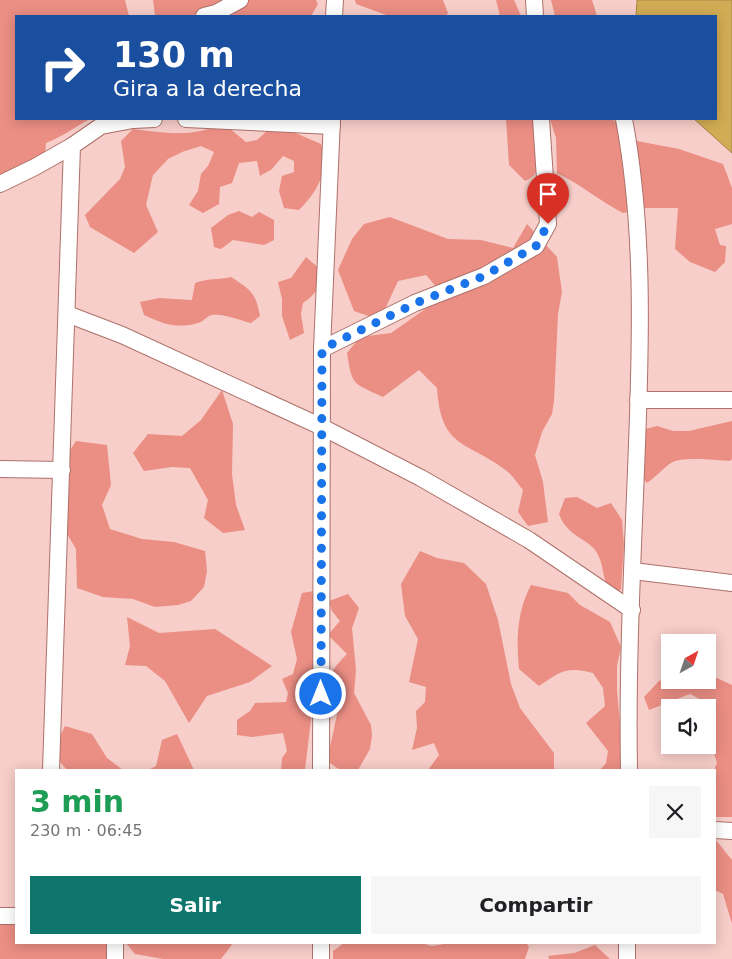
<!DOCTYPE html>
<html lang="es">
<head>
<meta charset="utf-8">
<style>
	body { margin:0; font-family:"DejaVu Sans",sans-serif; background:#f6f6f6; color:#202124; height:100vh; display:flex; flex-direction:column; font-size:19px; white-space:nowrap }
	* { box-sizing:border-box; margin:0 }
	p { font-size:16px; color:#757577 }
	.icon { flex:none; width:28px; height:28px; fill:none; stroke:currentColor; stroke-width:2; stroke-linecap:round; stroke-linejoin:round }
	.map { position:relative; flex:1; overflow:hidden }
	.panel { position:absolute; left:15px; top:769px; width:701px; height:175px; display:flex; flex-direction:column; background:#fff; border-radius:0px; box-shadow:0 2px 12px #0003 }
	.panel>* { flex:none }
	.guide { position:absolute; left:15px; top:15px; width:702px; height:105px; border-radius:0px; box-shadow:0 2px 12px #0003; background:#1a4fa0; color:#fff; overflow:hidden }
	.needle { width:32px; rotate:40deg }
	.fabs { position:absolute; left:661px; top:634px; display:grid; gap:10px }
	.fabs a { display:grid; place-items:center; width:55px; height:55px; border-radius:0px; background:#fff; box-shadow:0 2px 12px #0003; font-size:25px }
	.pin { position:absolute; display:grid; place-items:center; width:42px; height:42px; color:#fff; margin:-51px -21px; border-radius:50% 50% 50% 0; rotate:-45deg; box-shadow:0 0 5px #0007 }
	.pin .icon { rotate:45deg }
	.me { position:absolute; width:55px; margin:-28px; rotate:0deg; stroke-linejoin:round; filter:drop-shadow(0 0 4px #0008) }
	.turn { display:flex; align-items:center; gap:18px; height:105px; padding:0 15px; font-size:22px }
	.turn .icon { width:65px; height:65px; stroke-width:2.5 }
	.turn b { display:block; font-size:35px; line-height:42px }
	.round { display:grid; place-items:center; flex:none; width:52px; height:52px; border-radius:0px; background:#f6f6f6 }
	.summary { display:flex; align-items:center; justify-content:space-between; height:85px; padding:0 15px }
	h1 { font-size:30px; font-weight:800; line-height:38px; color:#1e9e55 }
	.button { display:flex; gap:10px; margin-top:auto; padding:10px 15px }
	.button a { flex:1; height:58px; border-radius:0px; background:#0f766e; color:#fff; font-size:20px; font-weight:800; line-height:58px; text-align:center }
	.button a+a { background:#f6f6f6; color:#202124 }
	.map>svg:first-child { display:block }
	.forest { fill:#eb8e84 }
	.water { fill:#d2ac54; stroke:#a78446 }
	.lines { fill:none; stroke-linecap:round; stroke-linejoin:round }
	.street-casing { stroke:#ae716a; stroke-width:18 }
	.street { stroke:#fff; stroke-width:16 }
	.route { stroke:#1a73e8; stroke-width:9; stroke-dasharray:0 16.2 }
</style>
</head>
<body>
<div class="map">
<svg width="732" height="959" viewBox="0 0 732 959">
	<rect width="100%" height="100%" fill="#f7cec9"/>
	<g class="forest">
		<path d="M0 0H125L129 16H16V119H90C75 127 62 137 46 143L44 169 0 178Z"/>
		<path d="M153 0H316L318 4 311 16H238L223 12 222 16H155Z"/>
		<path d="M355 0H443L448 13 446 16H389L356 4Z"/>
		<path d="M496 0H514L521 16H500Z"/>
		<path d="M551 0H592L597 16H555Z"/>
		<path d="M506 119H541C540 138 548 173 525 181L509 165Z"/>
		<path d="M550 119H612L637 141 679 149 723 164 732 188V224L715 229 720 245 726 246 725 262 715 272 690 262 675 249 678 208H644L623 213C600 201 580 184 557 173L556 138Z"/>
		<path d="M223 123 246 142 257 140 268 130 293 132 321 144C330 170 318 191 299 210L284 208 279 191 282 176 294 172V161L283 156 272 169 260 176 257 161 239 163 232 183 220 187 219 204 203 213 189 205 198 191 201 174 208 166 214 152 201 146 182 152 168 159 153 175 146 205 158 232 134 253 90 227 85 215 120 179 125 167 121 141 133 129C163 133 195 138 223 123Z"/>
		<path d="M239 211 252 217 259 212 274 220V240L264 245 233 240 221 249 214 247 211 228 228 215Z"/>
		<path d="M390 217 448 239 481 240 513 248 527 224 557 257 562 292 558 314 554 401 552 414 542 432 535 455 543 482 548 522 528 526 518 512 523 490C518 484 513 476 508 472 468 440 441 451 437 388L419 370 383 397C353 383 352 386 347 353L360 337 391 333 444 296 426 275 398 281 380 320 354 311 338 270 352 239 364 224Z"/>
		<path d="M306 257 321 270C319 287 317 294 303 303L301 314 304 333 290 340 282 316V299L278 282 291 278Z"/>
		<path d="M231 277C251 290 256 293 260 316L251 323C239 320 223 313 212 315 207 316 203 322 198 323 177 329 163 324 144 315L140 302 159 298 192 300 195 283C207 278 219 280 231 277Z"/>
		<path d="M222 390 233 424 232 474 236 505 245 530 223 533 204 518 208 500 190 468 172 467 144 471 133 453 148 434 182 436 201 420Z"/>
		<path d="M732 421V459L730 461C717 460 681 456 671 463 663 468 656 477 647 483L636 470 642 430 657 426 673 431H689Z"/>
		<path d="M76 441 107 445 111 485 102 505 110 529 142 539 174 542 205 551 207 571 204 587 191 601 178 605 155 607 133 599 103 597 77 588 76 549 64 529 62 462Z"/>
		<path d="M577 497 597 508 611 503 622 520 624 545 621 589 615 595C600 581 606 569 597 553 589 538 568 538 559 514L565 498Z"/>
		<path d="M420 551 437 558 464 563 486 584 498 620 511 684 520 708 554 753V770H428L439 755 434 743 412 750 417 728 416 711 425 702 426 687 409 682 418 639 405 616 401 584Z"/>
		<path d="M531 585 568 593 580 605 610 622 621 647 617 666V690L624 770H600L606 763 608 751 586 723 605 706 603 688 593 673C568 666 560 671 539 686L519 669C516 640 517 611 531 585Z"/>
		<path d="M314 591 315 685 305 770H281L282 758 287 751 283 733 252 737 237 735V720L250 711 255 703 286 702 288 693 282 679 293 674 297 659 291 632 302 593Z"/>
		<path d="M348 594 359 608 352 628 356 670 354 693 371 725 372 735 370 749 358 770H340L330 763V747L338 710C333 706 333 702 331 696 325 677 334 667 347 654L328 635 340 621 332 611 329 601Z"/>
		<path d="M127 617 159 633 215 629 272 666 250 682 207 696 189 723 165 681 146 666 125 665 130 646Z"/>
		<path d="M708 674 732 685V817H715L714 770 717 763 710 741 708 740V724L714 715 711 705 690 694 649 710 644 697 659 681 670 676V680H708Z"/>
		<path d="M65 726 92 734 107 758 123 770H67L52 753Z"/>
		<path d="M177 734 194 770H148L156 766 162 740Z"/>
		<path d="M715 839 732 860V924L723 894 715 890Z"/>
		<path d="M16 919V942L111 943 114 959H0V920Z"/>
		<path d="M126 943V942L232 943 231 946 221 959H163L135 954Z"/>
		<path d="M344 943 417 942 432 946 456 942H526L529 947 525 959H333V951Z"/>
		<path d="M595 945 610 959H549L548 956 574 953Z"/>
	</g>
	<path class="water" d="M637 0H732V153L694 119H716V16H636Z"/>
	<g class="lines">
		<g class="street-casing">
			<g id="street">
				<path d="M534 0 535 16"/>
				<path d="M204 16 216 13 240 0"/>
				<path d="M334 16 335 0"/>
				<path d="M186 119 332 126"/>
				<path d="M624 119C644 226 641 336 637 444 633 553 627 661 629 770"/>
				<path d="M0 184 35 167 72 146"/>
				<path d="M67 314 122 335 322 427 421 478 529 540 632 610"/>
				<path d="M322 349 415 303 484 276 536 246 548 224 541 119"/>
				<path d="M638 400H732"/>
				<path d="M0 469 62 470"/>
				<path d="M633 571 732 583"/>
				<path d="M51 770 72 146 101 126 133 120 154 119"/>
				<path d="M321 770 322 349 332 119"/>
				<path d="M715 830 732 831"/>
				<path d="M0 916H16"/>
				<path d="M115 942V959"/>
				<path d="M321 942V959"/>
				<path d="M627 959V942"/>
			</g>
		</g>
		<use href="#street" class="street"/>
	</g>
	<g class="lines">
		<path class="route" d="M321 694 322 349 416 303 484 276 536 246 548 224"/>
	</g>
</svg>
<div class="fabs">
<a><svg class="needle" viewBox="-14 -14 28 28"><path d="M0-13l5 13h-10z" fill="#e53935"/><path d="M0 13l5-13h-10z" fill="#757577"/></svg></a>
<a><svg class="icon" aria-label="sound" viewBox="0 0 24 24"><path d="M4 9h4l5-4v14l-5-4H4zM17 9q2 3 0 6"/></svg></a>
</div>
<div class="pin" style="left:548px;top:224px;background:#d93025"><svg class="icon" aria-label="arrive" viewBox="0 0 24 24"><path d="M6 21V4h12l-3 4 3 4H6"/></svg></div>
<svg class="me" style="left:321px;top:694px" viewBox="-20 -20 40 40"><circle r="17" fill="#1a73e8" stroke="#fff" stroke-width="3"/><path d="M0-11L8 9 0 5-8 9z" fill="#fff"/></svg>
<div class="guide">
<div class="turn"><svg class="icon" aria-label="right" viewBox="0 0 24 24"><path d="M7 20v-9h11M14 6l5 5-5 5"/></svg><div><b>130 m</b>Gira a la derecha</div></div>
</div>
<section class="panel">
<div class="summary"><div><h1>3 min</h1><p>230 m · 06:45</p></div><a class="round"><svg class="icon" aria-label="close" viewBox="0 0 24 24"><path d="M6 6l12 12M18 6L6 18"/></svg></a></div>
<div class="button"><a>Salir</a><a>Compartir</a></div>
</section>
</div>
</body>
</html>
